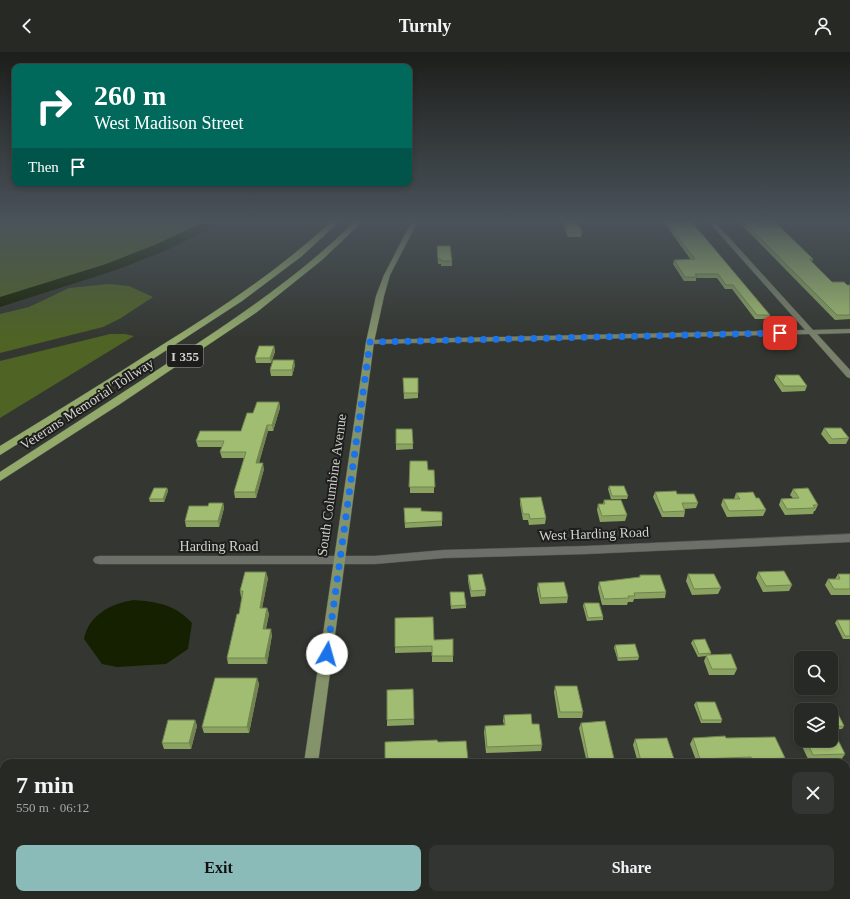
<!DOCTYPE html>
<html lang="en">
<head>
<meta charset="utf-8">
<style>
	body { margin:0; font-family:Georgia,serif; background:#333532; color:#f1f3f6; height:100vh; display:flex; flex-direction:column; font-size:15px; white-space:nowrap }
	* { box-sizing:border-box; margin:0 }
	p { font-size:13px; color:#a4a6a7 }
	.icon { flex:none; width:22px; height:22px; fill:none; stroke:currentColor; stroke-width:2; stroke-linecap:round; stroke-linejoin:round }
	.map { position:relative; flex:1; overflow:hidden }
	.sheet { position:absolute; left:0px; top:707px; width:850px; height:140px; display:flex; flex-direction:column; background:#272925; border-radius:12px 12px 0 0; box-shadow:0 2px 6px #0003,0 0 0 1px #434542 }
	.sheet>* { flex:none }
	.top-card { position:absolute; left:12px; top:12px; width:400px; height:122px; border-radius:8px; box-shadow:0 2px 6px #0003,0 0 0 1px #434542; background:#00695c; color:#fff; overflow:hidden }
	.controls { position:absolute; left:794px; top:599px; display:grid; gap:8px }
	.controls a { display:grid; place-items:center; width:44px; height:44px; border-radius:8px; background:#272925; box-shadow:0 2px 6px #0003,0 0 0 1px #434542; font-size:20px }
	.pin { position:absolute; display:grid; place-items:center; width:34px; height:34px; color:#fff; margin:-17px; border-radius:8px; box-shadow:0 2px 6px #0006 }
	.me { position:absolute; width:44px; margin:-22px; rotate:7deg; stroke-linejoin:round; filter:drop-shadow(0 0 3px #0008) }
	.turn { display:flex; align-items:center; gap:14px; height:84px; padding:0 16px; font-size:18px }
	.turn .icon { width:52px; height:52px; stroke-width:2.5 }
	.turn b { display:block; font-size:28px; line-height:34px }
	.then { display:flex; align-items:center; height:38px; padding:0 16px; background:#0003; gap:8px; font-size:15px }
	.round { display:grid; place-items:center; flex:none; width:42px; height:42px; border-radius:8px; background:#333532 }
	.headline { display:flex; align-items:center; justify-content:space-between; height:68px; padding:0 16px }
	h1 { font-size:24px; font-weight:700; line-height:30px }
	.action { display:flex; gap:8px; margin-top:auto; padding:8px 16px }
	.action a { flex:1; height:46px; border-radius:8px; background:#8bbbb9; color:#111; font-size:16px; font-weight:700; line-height:46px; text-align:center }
	.action a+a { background:#333532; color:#f1f3f6 }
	header { display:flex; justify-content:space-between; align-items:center; height:52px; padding:0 16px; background:#272925; font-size:18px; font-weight:700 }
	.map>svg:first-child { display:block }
	.green { fill:#4e6324 }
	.water { fill:#152000 }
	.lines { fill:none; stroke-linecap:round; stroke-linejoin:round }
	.river { fill:#152000; fill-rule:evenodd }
	.street-casing { stroke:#52544f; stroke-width:1 }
	.secondary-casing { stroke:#52544f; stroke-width:1 }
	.primary-casing { stroke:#52544f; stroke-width:1 }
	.highway-casing { stroke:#52544f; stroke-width:1 }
	.street { fill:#6d7069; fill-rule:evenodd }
	.secondary { fill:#78816a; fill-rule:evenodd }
	.primary { fill:#84936a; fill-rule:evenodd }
	.highway { fill:#93aa6b; fill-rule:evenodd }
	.wall { fill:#8aa361 }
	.shaded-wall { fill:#71844f }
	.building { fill:#a1bd71; stroke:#71844f }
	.route { stroke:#1a73e8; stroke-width:7; stroke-dasharray:0 12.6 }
	.labels { text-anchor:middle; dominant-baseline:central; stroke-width:4; stroke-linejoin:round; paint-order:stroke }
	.shield { fill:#1d1e1b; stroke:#9b9c98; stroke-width:1 }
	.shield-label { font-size:13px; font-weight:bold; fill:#d1d2ce }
	.street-label { font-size:14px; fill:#d1d2ce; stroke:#1d1e1b }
</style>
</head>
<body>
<header><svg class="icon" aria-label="back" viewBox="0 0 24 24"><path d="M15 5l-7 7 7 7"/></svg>Turnly<svg class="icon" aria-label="person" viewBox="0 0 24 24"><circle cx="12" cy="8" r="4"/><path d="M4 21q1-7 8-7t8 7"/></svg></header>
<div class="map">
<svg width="850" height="847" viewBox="0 0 850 847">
	<rect width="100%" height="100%" fill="#343731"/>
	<g class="green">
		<path d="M0 169H206C146 206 68 229 0 247Z"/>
		<path d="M109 232 129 234 153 245 121 266 103 275 0 301V262L29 255 69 236Z"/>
		<path d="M110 282H125L134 284 0 366V309Z"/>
	</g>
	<path class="water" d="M134 548C159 550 175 553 192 571L188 597 166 612 117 615 102 612 84 587C88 563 112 551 134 548Z"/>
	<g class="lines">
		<path class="river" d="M205 169H221L219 172 167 198 116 218 0 255V245L106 212 157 192Z"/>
		<g class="street-casing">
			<g id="street">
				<path d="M850 482V490L586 502 444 506 375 512H99L95 511 93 508 95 505 99 504H375L444 498 586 494Z"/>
				<rect x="846" y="754" width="4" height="16"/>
			</g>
		</g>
		<g class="secondary-casing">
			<path id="secondary" d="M708 169H714L813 278 850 277V281L817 282 850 318V326L847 325 809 282 370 292 366 290 370 288 805 278Z"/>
		</g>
		<g class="primary-casing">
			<g id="primary">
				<path d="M412 169H418L390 223 384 244 374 290 318 711H304L366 290 376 244 384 223Z"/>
				<rect x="282" y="843" width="16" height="4"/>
			</g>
		</g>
		<g class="highway-casing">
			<g id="highway">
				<path d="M332 169H340L302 204 242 249 136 318 0 403V394C54 361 108 328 162 293 222 256 280 217 332 169Z"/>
				<path d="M355 169H363L322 208 257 260 120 352 0 429V420C60 381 121 342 180 303 242 262 303 221 355 169Z"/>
			</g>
		</g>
		<use href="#street" class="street"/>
		<use href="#secondary" class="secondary"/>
		<use href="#primary" class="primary"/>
		<use href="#highway" class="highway"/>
	</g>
	<g class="wall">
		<path d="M665 169 770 263 769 267H755L732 237H725L717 226H696V229H684L673 212 674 208H691L665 172Z"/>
		<path d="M738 169H758L761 171 813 207 812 210 832 230 847 233H850V267L835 268Z"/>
		<path d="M565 170 582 180 581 185H568L564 175Z"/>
		<path d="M437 194 452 209V214H441V212H438Z"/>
		<path d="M274 294 275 300 271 311H256L255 306Z"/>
		<path d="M295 313 292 324H271L270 318Z"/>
		<path d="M776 323 807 334 805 339 782 340 774 328Z"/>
		<path d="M403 326H418V346L404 347Z"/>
		<path d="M279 350 280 356 273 379H268L259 411 264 417 256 446H235L234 440 244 406H222L220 400 222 395H198L196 389 241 379 253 361Z"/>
		<path d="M824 376 849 386 846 392H829L821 382Z"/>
		<path d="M396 377H412L413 397 396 398Z"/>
		<path d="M410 409 428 418H434V441H410Z"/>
		<path d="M609 434 628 444 627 447H611L608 437Z"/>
		<path d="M167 436 168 439 164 450H150L149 447Z"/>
		<path d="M793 437 818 453 815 459H814L813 462 785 463 779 453 781 447 793 446 790 443Z"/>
		<path d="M655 440 677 442 698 451 696 456 684 457 685 459 684 465H662L653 445Z"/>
		<path d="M736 441 756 446 766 458 763 464 727 465 721 453 723 447H734Z"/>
		<path d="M520 446 546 466 545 472 529 473 528 468H523L520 452Z"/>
		<path d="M604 448 627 463 625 469 600 470 597 458 598 452H603Z"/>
		<path d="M223 451 224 456 219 475H186L185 469 208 454Z"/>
		<path d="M404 456 421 459 442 460V474L405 476Z"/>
		<path d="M758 520 792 533 789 539 763 540 756 526Z"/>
		<path d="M688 522 721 536 718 542 692 543 686 529Z"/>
		<path d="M838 522H850V543H831L825 533 828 527H835Z"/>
		<path d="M468 523 486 538 485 544 471 545 468 529Z"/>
		<path d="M640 523 666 540 665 546 634 547 633 550H628L627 553H602L598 536 599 530 639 526Z"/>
		<path d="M268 526 262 556H267L269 562 266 577 272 583 267 612H228L227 606 239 562 242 545H241L240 539Z"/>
		<path d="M538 531 568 545 567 551 540 552 537 537Z"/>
		<path d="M450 540 466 553V556L451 557Z"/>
		<path d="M584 551 603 565V568L587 569 583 554Z"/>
		<path d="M837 568H850V587H843L835 571Z"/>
		<path d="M434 588 453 604V610H432V600L395 601V595Z"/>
		<path d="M693 588 711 601 710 603 737 617 734 623H709L704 609 706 604 698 605 691 591Z"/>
		<path d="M615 593 639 605 638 608 618 609 614 596Z"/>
		<path d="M257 626 259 632 249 681H204L202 675Z"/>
		<path d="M555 634 583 660 582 666H558L554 640Z"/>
		<path d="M413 637 414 673 387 674V668Z"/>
		<path d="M696 650 722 668 721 671H701L694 653Z"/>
		<path d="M835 656 844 674 842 677 831 678V658H814L815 657Z"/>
		<path d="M504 663 532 672 542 693 541 699 486 701 484 680 485 674 504 673 503 669Z"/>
		<path d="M195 668 197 674 191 697H164L162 691Z"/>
		<path d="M581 671 615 711H587L579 676Z"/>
		<path d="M801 685V688H831L845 702 841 708 809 709 799 688Z"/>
		<path d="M693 686H726L785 706 782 711H697L690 692Z"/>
		<path d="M635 687 674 707 672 711H638L633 693Z"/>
		<path d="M438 690 468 708V711H385Z"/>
		<path d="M670 843H708L710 847H671Z"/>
		<path d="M734 843H780L781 847H734L733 844Z"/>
		<path d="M813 843H846L850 847H814Z"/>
	</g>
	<g class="shaded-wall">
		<path d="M274 294 275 300 271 311 270 306Z"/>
		<path d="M294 308 295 313 292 324V318Z"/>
		<path d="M279 350 280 356 273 379 272 373Z"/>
		<path d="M267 373 268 379 257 417 256 411Z"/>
		<path d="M263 411 264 417 256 446 255 440Z"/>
		<path d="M167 436 168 439 164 450 163 447Z"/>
		<path d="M223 451 224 456 219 475 218 469Z"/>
		<path d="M266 520 268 526 261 562 260 556Z"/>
		<path d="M267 556 269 562 264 583 263 577Z"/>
		<path d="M271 577 272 583 267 612 265 606Z"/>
		<path d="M257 626 259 632 249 681 247 675Z"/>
		<path d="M195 668 197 674 191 697 189 691Z"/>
		<path d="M211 843H214V847H210Z"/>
	</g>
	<g class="building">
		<path d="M665 169H691L770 263H757L733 233H726L718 222H695L697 225H685L674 208 695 207Z"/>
		<path d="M743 169H758L761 171H775L779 174 813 207H809L832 230H844L847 233H850V263H837Z"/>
		<path d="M565 170H577L582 180H569Z"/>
		<path d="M437 194H450L452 209H441V207H438Z"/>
		<path d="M259 294H274L270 306H255Z"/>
		<path d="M273 308H294L292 318H270Z"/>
		<path d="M776 323H799L807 334H784Z"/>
		<path d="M403 326H418V341H404Z"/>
		<path d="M257 350H279L272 373H267L256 411H263L255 440H234L246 400H220L224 389H196L200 379H241L247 361H253Z"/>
		<path d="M824 376H841L849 386 832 387Z"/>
		<path d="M396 377H412L413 392H396Z"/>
		<path d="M410 409H427L428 418H434L435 435H409Z"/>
		<path d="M609 434H624L628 444H612Z"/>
		<path d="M154 436H167L163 447H149Z"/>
		<path d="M808 436 818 453H813L815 456 787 457 781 447 799 446 793 437Z"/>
		<path d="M676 439 677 442H694L698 451H682L685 459 663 460 655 440Z"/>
		<path d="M753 440 756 446H759L766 458 729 459 723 447H740L736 441Z"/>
		<path d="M541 445 546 466 530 467 529 462H523L520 446Z"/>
		<path d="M604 448H621L627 463 602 464 598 452H605Z"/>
		<path d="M209 451H223L218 469H185L189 454H208Z"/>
		<path d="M404 456H421V459L442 460V469L405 471Z"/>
		<path d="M784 519 792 533 766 534 758 520Z"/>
		<path d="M245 520H266L260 556H267L263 577H271L265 606H227L237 562H239L243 539H240Z"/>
		<path d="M482 522 486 538 471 539 468 523Z"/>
		<path d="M688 522H714L721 536 694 537Z"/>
		<path d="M838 522H850V537H834L828 527H840Z"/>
		<path d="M640 523H660L666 540 634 541 635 544H628L629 546 604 547 599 530 640 525Z"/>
		<path d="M564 530 568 545 541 546 538 531Z"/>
		<path d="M450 540H464L466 553 451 554Z"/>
		<path d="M584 551H599L603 565 588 566Z"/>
		<path d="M433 565 434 588 453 587V604H432V594L395 595V566Z"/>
		<path d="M837 568H850V584H845Z"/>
		<path d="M705 587 711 601 699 602 693 588Z"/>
		<path d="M635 592 639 605 618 606 615 593Z"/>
		<path d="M731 602 737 617H712L706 603Z"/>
		<path d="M215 626H257L247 675H202Z"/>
		<path d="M555 634H577L583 660H560Z"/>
		<path d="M413 637 414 667 387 668V638Z"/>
		<path d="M696 650H715L722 668H702Z"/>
		<path d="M835 656 844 674 831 675V658H815V657Z"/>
		<path d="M531 662 532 672H539L542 693 487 695 485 674 505 673 504 663Z"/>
		<path d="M168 668H195L189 691H162Z"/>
		<path d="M605 669 615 711H589L581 671Z"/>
		<path d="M834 680 845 702 813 703 806 688H831V681Z"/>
		<path d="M725 684 726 686 775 685 785 706 752 708 751 705 700 707 693 686Z"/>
		<path d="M667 686 674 707 641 709 635 687Z"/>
		<path d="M437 688 438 690 466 689 468 708 419 710V711H385V690Z"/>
		<path d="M846 834H850V847H821L819 843H846Z"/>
		<path d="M181 843H211L210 847H180Z"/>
		<path d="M674 843H708L710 847H675Z"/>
		<path d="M738 843H780L781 847H740Z"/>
		<path d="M649 844V847H611V846Z"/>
	</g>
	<linearGradient id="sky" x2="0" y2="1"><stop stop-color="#1d1e1b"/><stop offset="0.59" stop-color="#4a535a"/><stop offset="1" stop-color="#4a535a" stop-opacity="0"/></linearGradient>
	<rect width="850" height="287" fill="url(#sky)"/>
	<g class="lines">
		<path class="route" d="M327 602 370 290 780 281"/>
	</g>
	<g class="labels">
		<rect class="shield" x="167" y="293" width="36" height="22" rx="3"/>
		<g class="shield-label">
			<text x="185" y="304">I 355</text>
		</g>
		<g class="street-label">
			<text transform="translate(87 352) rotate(-33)">Veterans Memorial Tollway</text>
			<text transform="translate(332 433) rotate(-82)">South Columbine Avenue</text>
			<text transform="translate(594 482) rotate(-2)">West Harding Road</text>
			<text x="219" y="494">Harding Road</text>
		</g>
	</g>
</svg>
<div class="controls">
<a><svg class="icon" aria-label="search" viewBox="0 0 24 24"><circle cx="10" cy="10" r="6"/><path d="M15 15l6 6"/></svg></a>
<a><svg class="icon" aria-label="layers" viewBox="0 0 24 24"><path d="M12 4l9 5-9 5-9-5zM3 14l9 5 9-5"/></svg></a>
</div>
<div class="pin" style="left:780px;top:281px;background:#d93025"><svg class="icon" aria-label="arrive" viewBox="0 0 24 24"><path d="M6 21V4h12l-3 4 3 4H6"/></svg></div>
<svg class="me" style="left:327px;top:602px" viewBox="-20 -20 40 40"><circle r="19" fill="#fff"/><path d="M0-13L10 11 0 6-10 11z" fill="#1a73e8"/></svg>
<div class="top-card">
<div class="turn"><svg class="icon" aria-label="right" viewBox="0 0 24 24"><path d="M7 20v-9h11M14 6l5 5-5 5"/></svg><div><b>260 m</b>West Madison Street</div></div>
<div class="then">Then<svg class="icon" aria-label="arrive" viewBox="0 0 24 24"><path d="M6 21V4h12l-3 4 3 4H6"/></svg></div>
</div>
<section class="sheet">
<div class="headline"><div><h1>7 min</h1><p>550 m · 06:12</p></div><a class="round"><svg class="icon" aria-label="close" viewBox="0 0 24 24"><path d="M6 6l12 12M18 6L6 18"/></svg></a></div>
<div class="action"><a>Exit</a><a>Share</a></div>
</section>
</div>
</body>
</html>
